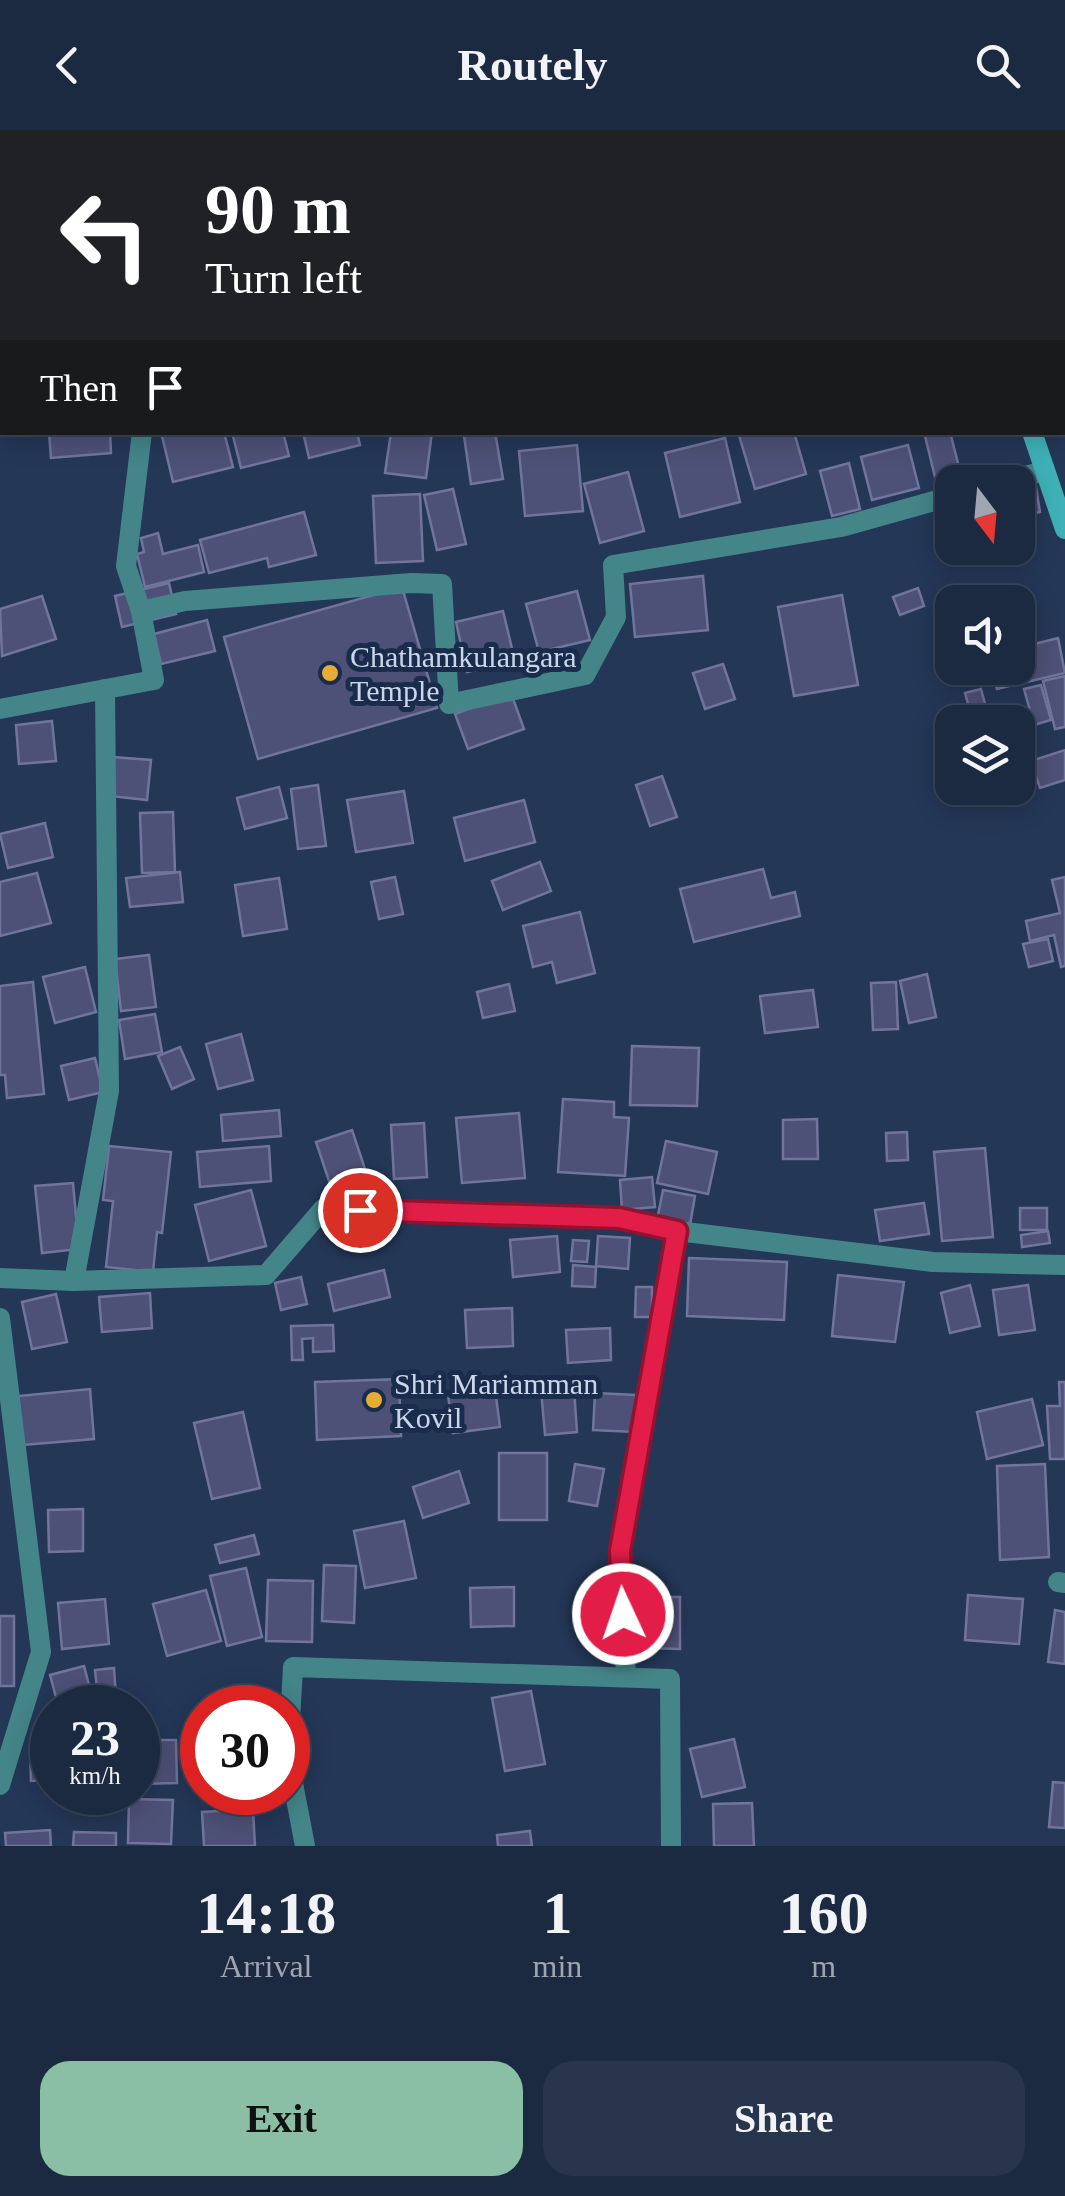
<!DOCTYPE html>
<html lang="en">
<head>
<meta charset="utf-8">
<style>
	body { margin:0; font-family:Georgia,serif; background:#28354c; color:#f1f3f6; height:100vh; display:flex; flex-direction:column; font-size:38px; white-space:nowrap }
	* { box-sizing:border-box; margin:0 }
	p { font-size:32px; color:#a0a6b1 }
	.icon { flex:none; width:55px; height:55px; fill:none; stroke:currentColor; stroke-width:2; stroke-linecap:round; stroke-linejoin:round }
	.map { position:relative; height:1716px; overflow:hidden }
	.details { display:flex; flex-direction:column; background:#1b2941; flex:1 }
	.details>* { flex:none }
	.top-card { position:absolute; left:0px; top:0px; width:1065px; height:305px; box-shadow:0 5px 25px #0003,0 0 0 2px #39455a; background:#202124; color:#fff; overflow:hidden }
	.needle { width:65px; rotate:164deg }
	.controls { position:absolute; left:935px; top:335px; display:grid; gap:20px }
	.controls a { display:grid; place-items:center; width:100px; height:100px; border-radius:20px; background:#1b2941; box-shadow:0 5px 25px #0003,0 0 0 2px #39455a; font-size:50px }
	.speed { position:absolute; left:30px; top:1555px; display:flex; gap:20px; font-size:50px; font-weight:700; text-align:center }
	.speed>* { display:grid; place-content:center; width:130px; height:130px; border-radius:50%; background:#1b2941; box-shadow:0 5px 25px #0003,0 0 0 2px #39455a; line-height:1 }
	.speed small { font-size:25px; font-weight:400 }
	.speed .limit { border:15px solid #d22; background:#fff; color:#111 }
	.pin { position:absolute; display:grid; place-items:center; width:85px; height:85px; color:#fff; margin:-42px; border:5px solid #fff; border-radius:50%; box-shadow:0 2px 10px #0007 }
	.me { position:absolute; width:110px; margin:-55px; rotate:357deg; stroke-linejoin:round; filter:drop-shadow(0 0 8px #0008) }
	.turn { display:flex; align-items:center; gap:35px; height:210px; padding:0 40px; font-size:45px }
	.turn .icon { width:130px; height:130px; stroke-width:2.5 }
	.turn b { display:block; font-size:70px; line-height:85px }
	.then { display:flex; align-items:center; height:95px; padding:0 40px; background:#0003; gap:20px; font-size:38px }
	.eta { display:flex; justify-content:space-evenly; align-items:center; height:170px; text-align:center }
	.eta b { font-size:60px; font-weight:700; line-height:70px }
	.action { display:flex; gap:20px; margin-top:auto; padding:20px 40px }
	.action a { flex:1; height:115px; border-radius:30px; background:#8abfa5; color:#111; font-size:40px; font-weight:700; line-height:115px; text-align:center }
	.action a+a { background:#28354c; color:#f1f3f6 }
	header { display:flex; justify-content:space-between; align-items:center; height:130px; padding:0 40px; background:#1b2941; font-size:45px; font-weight:700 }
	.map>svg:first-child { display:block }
	.building { fill:#4e5177; stroke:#71749c; stroke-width:2.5 }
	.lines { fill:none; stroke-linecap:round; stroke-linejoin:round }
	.street { stroke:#448589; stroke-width:20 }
	.secondary { stroke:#3eb1b7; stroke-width:20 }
	.route-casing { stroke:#92132f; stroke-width:25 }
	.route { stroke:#e11d48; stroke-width:18 }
	.poi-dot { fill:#e7ac36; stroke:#1a2c4b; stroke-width:4 }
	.labels { text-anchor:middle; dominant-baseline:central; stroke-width:10; stroke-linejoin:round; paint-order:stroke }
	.poi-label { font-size:30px; fill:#cad6eb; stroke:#1a2c4b; text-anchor:start }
</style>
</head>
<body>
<header><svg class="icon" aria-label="back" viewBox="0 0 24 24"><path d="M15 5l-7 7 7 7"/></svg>Routely<svg class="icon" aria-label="search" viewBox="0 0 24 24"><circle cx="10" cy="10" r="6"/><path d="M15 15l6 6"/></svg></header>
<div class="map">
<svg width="1065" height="1716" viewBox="0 0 1065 1716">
	<rect width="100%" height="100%" fill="#243757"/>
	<g class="building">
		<path d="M49 302H110L111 323 51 328Z"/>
		<path d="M161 302H224L233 337 173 352Z"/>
		<path d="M232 302H283L289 326 241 338Z"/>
		<path d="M303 302H357L360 315 309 328Z"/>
		<path d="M391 302H432L426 348 385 343Z"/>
		<path d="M495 302 503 349 471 354 464 306Z"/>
		<path d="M738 302H794L806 344 755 359Z"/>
		<path d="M924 302H950L960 341 935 347Z"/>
		<path d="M725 308 740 372 680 387 665 323Z"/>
		<path d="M577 315 583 381 525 386 519 321Z"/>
		<path d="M908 315 919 358 872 370 861 327Z"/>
		<path d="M849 333 860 379 832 386 820 341Z"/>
		<path d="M628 342 644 401 600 413 584 354Z"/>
		<path d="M1036 357 1040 382 1018 387V360Z"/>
		<path d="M453 359 466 414 437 420 424 365Z"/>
		<path d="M420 364 423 431 376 433 373 366Z"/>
		<path d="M304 382 316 425 269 437 267 428 209 443 200 410Z"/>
		<path d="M158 403 163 424 198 415 204 442 145 457 137 424 144 422 141 408Z"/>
		<path d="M703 446 708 500 635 507 630 454Z"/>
		<path d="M169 453 176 484 122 497 115 466Z"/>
		<path d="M402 457 437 578 258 629 224 507Z"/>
		<path d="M918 458 924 476 900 485 893 467Z"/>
		<path d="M577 461 590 510 539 522 526 474Z"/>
		<path d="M842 465 858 555 794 566 778 477Z"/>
		<path d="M42 466 56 509 2 526 0 479Z"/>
		<path d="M503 481 515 531 467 542 456 492Z"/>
		<path d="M207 490 215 521 161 534 154 504Z"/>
		<path d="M1058 508 1065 543 997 559 991 538H1018V518Z"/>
		<path d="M723 534 735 569 705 579 693 543Z"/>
		<path d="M1065 546V597L1055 599 1043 551Z"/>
		<path d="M1041 555 1051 590 1034 595 1024 559Z"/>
		<path d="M981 559 990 592H973L965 563Z"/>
		<path d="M511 563 524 599 468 619 455 584Z"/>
		<path d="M52 591 56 631 19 634 16 595Z"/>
		<path d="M1065 620V650L1040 658 1031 631Z"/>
		<path d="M113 627 151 630 147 670 110 666Z"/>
		<path d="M662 646 677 687 650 696 636 655Z"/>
		<path d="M318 655 326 716 298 719 291 659Z"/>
		<path d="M279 657 287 688 245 699 237 668Z"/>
		<path d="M404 661 413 713 356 722 347 670Z"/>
		<path d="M524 670 535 712 465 731 454 688Z"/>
		<path d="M173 682 175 742 142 743 140 683Z"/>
		<path d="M45 693 53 727 8 738 0 704Z"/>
		<path d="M540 732 551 761 503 780 492 751Z"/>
		<path d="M763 739 771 768 795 762 800 786 694 812 680 759Z"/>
		<path d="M180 742 183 772 130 777 126 748Z"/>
		<path d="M37 743 51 793 0 806V752Z"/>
		<path d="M395 747 403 784 379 789 371 752Z"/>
		<path d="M1065 747V836L1061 837 1054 805 1030 811 1026 791 1060 783 1052 750Z"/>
		<path d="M279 748 287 799 243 806 235 755Z"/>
		<path d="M580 782 595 843 557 853 552 832 533 837 523 796Z"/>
		<path d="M1048 809 1053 831 1029 837 1023 814Z"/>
		<path d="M149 825 156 877 121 881 115 829Z"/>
		<path d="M85 837 96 882 55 893 43 847Z"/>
		<path d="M927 844 936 887 909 893 900 851Z"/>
		<path d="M33 852 44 964 7 968 5 945H0V856Z"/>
		<path d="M896 852 898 899 873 900 871 853Z"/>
		<path d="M509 854 515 881 483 888 477 862Z"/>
		<path d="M813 860 818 897 765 903 760 866Z"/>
		<path d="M155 884 162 922 125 929 119 890Z"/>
		<path d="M241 904 253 950 218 959 206 914Z"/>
		<path d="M632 916 699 918 697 976 630 975Z"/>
		<path d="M180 917 194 949 172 959 158 926Z"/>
		<path d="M95 928 103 962 69 970 61 936Z"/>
		<path d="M563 969 614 972V987L629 988 625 1046 558 1042Z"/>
		<path d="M279 980 281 1006 223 1011 221 985Z"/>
		<path d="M519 983 525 1048 462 1053 456 988Z"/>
		<path d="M817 989 818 1029H783V990Z"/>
		<path d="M424 993 427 1047 394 1049 391 995Z"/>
		<path d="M352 1000 368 1048 332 1060 316 1012Z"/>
		<path d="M907 1002 908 1030 887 1031 886 1003Z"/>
		<path d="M666 1011 717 1022 708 1064 657 1053Z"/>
		<path d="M109 1016 171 1022 162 1103 157 1102 153 1142 106 1137 113 1071 103 1070Z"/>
		<path d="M269 1016 271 1051 200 1057 197 1022Z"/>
		<path d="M985 1018 993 1107 942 1111 934 1022Z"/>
		<path d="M652 1047 655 1077 622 1080 620 1050Z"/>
		<path d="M73 1053 79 1119 42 1123 35 1056Z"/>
		<path d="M251 1060 266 1116 209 1131 195 1075Z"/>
		<path d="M663 1060 695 1066 690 1095 657 1090Z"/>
		<path d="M924 1073 929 1104 880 1111 875 1080Z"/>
		<rect x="1020" y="1078" width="27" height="22"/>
		<path d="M1048 1101 1050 1113 1022 1117 1021 1105Z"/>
		<path d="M557 1106 560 1142 513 1147 510 1110Z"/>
		<path d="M598 1106 630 1108 628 1139 596 1136Z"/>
		<path d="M573 1110 589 1111 587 1132 571 1131Z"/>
		<path d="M689 1128 787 1132 784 1190 687 1186Z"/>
		<path d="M573 1135 596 1137 595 1157 572 1156Z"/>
		<path d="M384 1140 390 1167 334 1181 328 1154Z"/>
		<path d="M838 1145 904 1152 895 1212 832 1206Z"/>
		<path d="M301 1147 307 1174 281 1180 275 1153Z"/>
		<path d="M970 1155 980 1196 950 1203 941 1163Z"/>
		<path d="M1028 1155 1035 1200 999 1205 993 1160Z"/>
		<path d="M636 1157H652V1187H635Z"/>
		<path d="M150 1163 152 1198 102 1202 99 1167Z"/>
		<path d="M56 1164 67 1212 32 1219 22 1172Z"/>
		<path d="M512 1178 513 1216 467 1218 465 1180Z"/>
		<path d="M333 1195 334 1221 313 1222V1208L302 1209 303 1230H292L291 1196Z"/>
		<path d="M610 1198 611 1230 568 1233 566 1200Z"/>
		<path d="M399 1249 401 1306 317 1310 315 1252Z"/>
		<path d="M1059 1252H1065V1329H1050L1047 1276H1060Z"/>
		<path d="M574 1258 577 1302 545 1305 541 1260Z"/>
		<path d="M90 1259 94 1309 23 1315 18 1266Z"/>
		<path d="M495 1259 500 1297 453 1303 448 1265Z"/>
		<path d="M595 1263 636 1265 634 1302 593 1300Z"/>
		<path d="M1032 1269 1043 1315 987 1329 977 1282Z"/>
		<path d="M243 1282 260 1358 212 1369 194 1293Z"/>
		<rect x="499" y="1323" width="48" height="67"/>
		<path d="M575 1334 604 1339 597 1376 569 1371Z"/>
		<path d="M1045 1334 1049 1427 1000 1430 997 1336Z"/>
		<path d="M459 1341 469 1373 423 1388 413 1357Z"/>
		<path d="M83 1379V1421L49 1422 48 1380Z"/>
		<path d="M404 1391 416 1448 365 1458 354 1401Z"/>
		<path d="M254 1405 259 1424 220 1433 215 1415Z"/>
		<path d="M324 1435 356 1436 354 1493 322 1491Z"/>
		<path d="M246 1438 262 1507 227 1516 210 1446Z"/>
		<path d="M268 1450 313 1451 312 1512 266 1511Z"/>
		<path d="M514 1457V1496L471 1497 470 1458Z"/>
		<path d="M206 1460 221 1511 167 1526 153 1474Z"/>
		<path d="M968 1465 1023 1469 1019 1514 965 1510Z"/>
		<path d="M646 1467H680V1519L646 1518Z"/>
		<path d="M105 1469 109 1514 62 1519 58 1473Z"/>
		<path d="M1055 1480 1065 1482V1534L1048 1532Z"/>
		<rect x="0" y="1486" width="14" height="70"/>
		<path d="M84 1536 92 1566 58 1575 50 1545Z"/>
		<path d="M114 1538 116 1567 98 1568 95 1540Z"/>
		<path d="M531 1561 545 1634 505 1641 492 1568Z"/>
		<path d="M734 1609 745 1657 702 1667 690 1619Z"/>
		<path d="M138 1610H176L177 1653 138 1654Z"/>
		<path d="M52 1618V1650L31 1651 30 1619Z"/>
		<path d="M1053 1652 1065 1653V1698L1049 1697Z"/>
		<path d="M207 1662H251L250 1671 207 1669Z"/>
		<path d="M129 1669 173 1670 171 1714 128 1713Z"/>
		<path d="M752 1673 754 1716H714L713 1674Z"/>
		<path d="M253 1679 255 1716H204L202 1682Z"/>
		<path d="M50 1700 51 1716H6L5 1703Z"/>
		<path d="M530 1701 532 1716H498L497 1705Z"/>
		<path d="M74 1702 116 1703V1716H73Z"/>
	</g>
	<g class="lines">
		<g class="street">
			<path d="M136 0V2"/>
			<path d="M0 17 2 16"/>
			<path d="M1002 352 1045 341"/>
			<path d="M141 481 126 436 142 302"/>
			<path d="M0 579 154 550 141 481 185 471 411 453 442 454 449 574 585 545 616 487 613 435 841 397 952 366"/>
			<path d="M0 1148 74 1151 266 1145 323 1079 619 1088 677 1101 933 1132 1065 1135"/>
			<path d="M74 1151 109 961 105 559"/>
			<path d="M0 1188 41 1522 0 1655"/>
			<path d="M1058 1452 1065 1453"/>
			<path d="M626 1547 620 1421 677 1101"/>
			<path d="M305 1716 288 1627 293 1537 670 1549 671 1716"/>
		</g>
		<g class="secondary">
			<path d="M932 0 933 2"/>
			<path d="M1032 302 1065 399"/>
		</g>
	</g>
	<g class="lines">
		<g class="route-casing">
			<path id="route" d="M360 1080 619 1088 677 1101 620 1421 623 1484"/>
		</g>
		<use href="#route" class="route"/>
	</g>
	<g class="poi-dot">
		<circle cx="330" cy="543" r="10"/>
		<circle cx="374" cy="1270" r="10"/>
	</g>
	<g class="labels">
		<g class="poi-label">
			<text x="350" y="526">Chathamkulangara<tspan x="350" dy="34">Temple</tspan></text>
			<text x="394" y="1253">Shri Mariamman<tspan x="394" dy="34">Kovil</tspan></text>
		</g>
	</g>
</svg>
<div class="controls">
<a><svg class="needle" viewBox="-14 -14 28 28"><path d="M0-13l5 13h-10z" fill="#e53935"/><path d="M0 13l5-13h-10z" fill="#a0a6b1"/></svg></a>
<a><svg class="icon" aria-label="sound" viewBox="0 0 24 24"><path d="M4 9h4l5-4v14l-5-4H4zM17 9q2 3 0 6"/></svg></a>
<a><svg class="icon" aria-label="layers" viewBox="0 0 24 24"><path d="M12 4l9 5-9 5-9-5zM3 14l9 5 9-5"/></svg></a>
</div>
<div class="speed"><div>23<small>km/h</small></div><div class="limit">30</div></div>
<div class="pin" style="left:360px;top:1080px;background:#d93025"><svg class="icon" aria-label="arrive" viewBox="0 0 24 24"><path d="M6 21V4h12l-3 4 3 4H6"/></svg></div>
<svg class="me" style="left:623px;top:1484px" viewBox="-20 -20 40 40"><circle r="17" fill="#e11d48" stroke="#fff" stroke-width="3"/><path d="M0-11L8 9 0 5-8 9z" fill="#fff"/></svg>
<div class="top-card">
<div class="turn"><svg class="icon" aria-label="left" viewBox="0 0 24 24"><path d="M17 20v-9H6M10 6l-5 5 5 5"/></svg><div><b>90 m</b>Turn left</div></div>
<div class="then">Then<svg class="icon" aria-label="arrive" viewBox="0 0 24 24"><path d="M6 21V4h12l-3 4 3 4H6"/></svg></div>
</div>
</div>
<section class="details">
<div class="eta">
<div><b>14:18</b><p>Arrival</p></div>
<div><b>1</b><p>min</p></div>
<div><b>160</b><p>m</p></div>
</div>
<div class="action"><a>Exit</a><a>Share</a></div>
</section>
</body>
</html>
